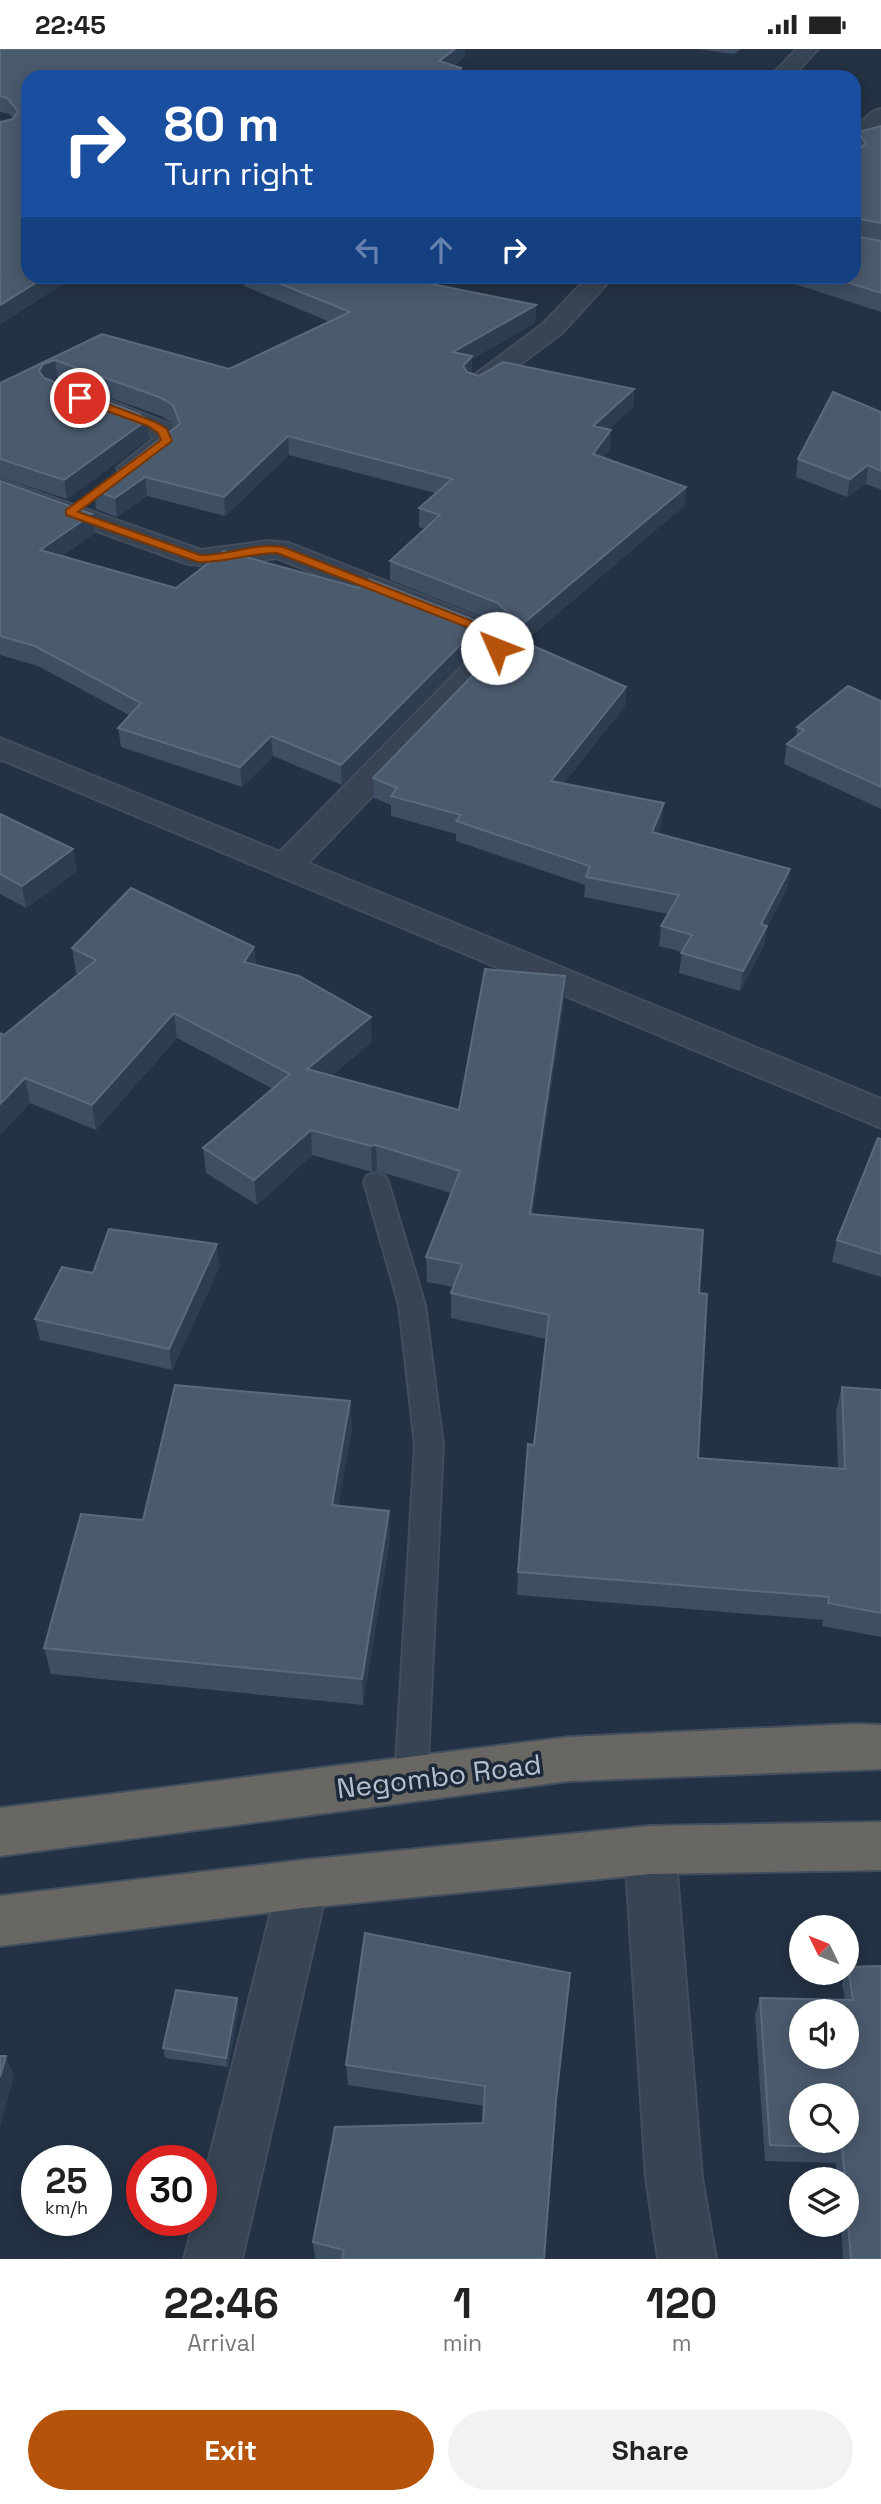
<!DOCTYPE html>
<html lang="en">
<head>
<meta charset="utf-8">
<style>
	body { margin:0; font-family:"Space Grotesk",sans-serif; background:#f2f2f2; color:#222; height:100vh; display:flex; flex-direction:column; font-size:26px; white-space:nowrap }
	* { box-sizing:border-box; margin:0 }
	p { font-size:23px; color:#767676 }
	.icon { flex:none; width:38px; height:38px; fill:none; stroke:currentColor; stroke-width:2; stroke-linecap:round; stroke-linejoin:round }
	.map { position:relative; height:2210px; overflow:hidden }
	.sheet { display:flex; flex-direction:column; background:#fff; flex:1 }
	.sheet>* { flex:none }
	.top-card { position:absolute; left:21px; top:21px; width:840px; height:214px; border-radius:21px; box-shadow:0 4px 18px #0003; background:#1a4fa0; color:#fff; overflow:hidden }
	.needle { width:46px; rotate:313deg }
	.controls { position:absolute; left:789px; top:1866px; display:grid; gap:14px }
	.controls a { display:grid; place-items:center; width:70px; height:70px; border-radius:50%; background:#fff; box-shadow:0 4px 18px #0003; font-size:35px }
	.speed { position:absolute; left:21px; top:2096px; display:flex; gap:14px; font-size:35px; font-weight:700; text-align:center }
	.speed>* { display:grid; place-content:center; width:91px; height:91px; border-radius:50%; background:#fff; box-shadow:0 4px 18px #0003; line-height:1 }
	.speed small { font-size:18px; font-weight:400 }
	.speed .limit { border:10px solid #d22; background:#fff; color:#111 }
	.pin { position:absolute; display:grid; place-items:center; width:60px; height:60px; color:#fff; margin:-30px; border:4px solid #fff; border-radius:50%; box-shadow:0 2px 7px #0007 }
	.me { position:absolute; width:77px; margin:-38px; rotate:314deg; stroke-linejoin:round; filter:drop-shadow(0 0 5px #0008) }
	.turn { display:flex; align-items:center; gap:24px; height:147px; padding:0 28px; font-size:32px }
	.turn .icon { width:91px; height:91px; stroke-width:2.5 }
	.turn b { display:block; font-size:49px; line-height:60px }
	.lanes { display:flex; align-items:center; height:66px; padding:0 28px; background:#0003; justify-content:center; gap:35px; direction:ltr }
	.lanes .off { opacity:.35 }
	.eta { display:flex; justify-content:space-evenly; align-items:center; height:119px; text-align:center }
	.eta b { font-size:42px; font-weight:800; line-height:49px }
	.cta { display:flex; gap:14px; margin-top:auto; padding:14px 28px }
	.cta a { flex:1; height:80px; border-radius:42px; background:#b45309; color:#fff; font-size:28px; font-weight:800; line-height:80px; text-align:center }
	.cta a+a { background:#f2f2f2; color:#222 }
	.status { display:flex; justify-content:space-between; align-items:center; height:49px; padding:0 35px; background:#fff; direction:ltr }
	.status svg { height:19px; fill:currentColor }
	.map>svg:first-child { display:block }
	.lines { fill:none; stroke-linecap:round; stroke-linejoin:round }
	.service-casing { stroke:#424d5d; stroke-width:4 }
	.minor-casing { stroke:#424d5d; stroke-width:4 }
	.trunk-casing { stroke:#434f5e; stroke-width:4 }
	.service { fill:#384453; fill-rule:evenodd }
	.minor { fill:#384453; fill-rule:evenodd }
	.trunk { fill:#686764; fill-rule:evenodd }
	.wall { fill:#3e4e63 }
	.shaded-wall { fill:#2e3e52 }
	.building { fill:#4b5b6e; stroke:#5b6a7d; stroke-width:2; fill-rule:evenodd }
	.route { fill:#b45309; stroke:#753606; stroke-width:2 }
	.labels { text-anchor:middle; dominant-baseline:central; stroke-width:7; stroke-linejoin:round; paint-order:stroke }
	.near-street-label { font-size:28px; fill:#b5bfcd; stroke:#1d2939 }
</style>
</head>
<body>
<div class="status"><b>22:45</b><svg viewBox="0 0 49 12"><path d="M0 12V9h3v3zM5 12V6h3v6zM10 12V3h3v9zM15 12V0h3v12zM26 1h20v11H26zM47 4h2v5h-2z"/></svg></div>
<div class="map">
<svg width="881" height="2210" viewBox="0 0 881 2210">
	<rect width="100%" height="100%" fill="#233244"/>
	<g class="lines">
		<g class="service-casing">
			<path id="service" d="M376 1124 385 1127 388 1133 425 1256 443 1396 427 1731 422 1741 411 1746 400 1741 395 1731 415 1396 399 1256 364 1133 367 1127Z"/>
		</g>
		<g class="minor-casing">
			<g id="minor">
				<path d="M797 0H818L792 28H770Z"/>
				<path d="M881 60V77L869 88H854V78L874 62Z"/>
				<path d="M588 228H613L562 284 487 340 478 343 469 340 465 335 469 330 544 274Z"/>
				<path d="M99 347 172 376 180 392C169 408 140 430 120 425L117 419 153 390 152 387 90 360 86 355 90 350Z"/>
				<path d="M0 430 201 501 269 492 289 494 497 576 510 589 512 599 508 605 308 814 881 1050V1079L0 710V689L280 803 482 597 475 588 276 509 219 517 188 515 0 447Z"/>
				<path d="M650 1777 668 1784 675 1801 702 2129 716 2210H658L646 2129 625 1801 632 1784Z"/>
				<path d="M303 1811 321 1818 328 1835 242 2210H184L194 2172H201V2142L278 1835 285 1818Z"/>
			</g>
		</g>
		<g class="trunk-casing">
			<g id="trunk">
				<path d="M854 1675 881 1676V1720L569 1732 0 1807V1759L569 1688Z"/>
				<path d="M881 1773V1821L650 1825 303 1859 0 1897V1847L303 1811 650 1777Z"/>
			</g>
		</g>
		<use href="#service" class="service"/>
		<use href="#minor" class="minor"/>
		<use href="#trunk" class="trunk"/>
	</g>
	<g class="wall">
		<path d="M0 0 465 8 454 17 461 26 28 28 75 228 0 275V73L13 70 9 65 0 63Z"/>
		<path d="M697 0H741L734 5Z"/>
		<path d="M881 77V263L773 228H854V105L858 102 856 99 858 83Z"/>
		<path d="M243 228H397L536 256 535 274 472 310 471 325 479 327 634 340 633 358 608 381 610 400 603 408 686 438 684 457 524 593 626 638 625 657 564 734 662 774 658 784 790 820 787 840 767 878 764 897 740 942 679 924 682 903 659 897 661 877 668 865 584 848 585 836 456 792V785L391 767V756L374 749 373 729 511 587 498 574 390 531V512L425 480 419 478V459L435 444 289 406 225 467 147 447 117 468 96 460 94 441 176 378 174 375 161 367 58 330 51 332 149 390 67 450 0 428V334L102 285 229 320 330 273 244 237Z"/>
		<path d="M881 363V441L866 435 847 448 796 428 798 410Z"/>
		<path d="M0 432 95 484 62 507 176 539 479 577V597L342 736 273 707 242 738 121 698 118 679 129 666 38 617 0 606Z"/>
		<path d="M881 652V760L784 715 787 695 796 688 797 678Z"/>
		<path d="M0 765 77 822 26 859 0 845Z"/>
		<path d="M254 898 256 916 372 993 331 1027 459 1061 565 927 564 952 532 1165 699 1244 698 1409 838 1420 836 1362 842 1338 881 1341V1588L822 1577 823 1571 517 1546 518 1523 546 1290 451 1269V1244L453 1238 427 1233 426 1208 451 1144 377 1122 372 1123 312 1106 257 1156 206 1124 203 1099 273 1040 177 989 96 1081 30 1054 0 1086V984L4 986 78 925 76 924 72 899Z"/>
		<path d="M881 1090V1228L832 1213 837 1191Z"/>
		<path d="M220 1217 172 1321 40 1291 35 1270 93 1224Z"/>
		<path d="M350 1352 352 1380 338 1457 390 1489 363 1656 51 1625 44 1599 143 1471Z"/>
		<path d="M365 1884 556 2054 544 2210H315L313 2193 483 2074 484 2057 348 2036 346 2016Z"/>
		<path d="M881 1917V2210H843L841 2175H847V2130H837L836 2114 765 2112 755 1966 760 1949 845 1951 842 1935 848 1918Z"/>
		<path d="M237 1949 239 1959 228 2018 165 2009 163 1999Z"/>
	</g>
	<g class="shaded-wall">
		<path d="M455 0H466L465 8 440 28 439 12Z"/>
		<path d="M45 228H75L0 275V256Z"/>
		<path d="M536 256 535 274 472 310 471 325 462 335 453 303Z"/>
		<path d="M55 311 58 330 46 333 39 322 43 315Z"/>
		<path d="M634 340 633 358 592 396 593 377Z"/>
		<path d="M147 371 149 390 67 450 64 431Z"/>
		<path d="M611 381 610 400 592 423 593 405Z"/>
		<path d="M288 387 289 406 225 467 224 448Z"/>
		<path d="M868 416 866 435 847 448 850 430Z"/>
		<path d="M145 428 147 447 117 468 115 449Z"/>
		<path d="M686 438 684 457 513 603V583Z"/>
		<path d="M92 465 95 484 43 520 40 501Z"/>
		<path d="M479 577V597L342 736 341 716Z"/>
		<path d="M626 638 625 657 550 752 551 732Z"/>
		<path d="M271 687 273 707 242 738 240 718Z"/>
		<path d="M664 754 662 774 650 803 652 783Z"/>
		<path d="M73 800 77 822 26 859 22 837Z"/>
		<path d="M790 820 787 840 767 878 764 897 740 942 743 922 761 875Z"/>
		<path d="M254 898 256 923 244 913Z"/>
		<path d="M565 927 564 952 529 1190 530 1165Z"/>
		<path d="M174 964 177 989 96 1081 92 1056Z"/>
		<path d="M371 968 372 993 308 1046 307 1020Z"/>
		<path d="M25 1029 30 1054 0 1086V1055Z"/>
		<path d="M311 1081 312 1106 257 1156 254 1131Z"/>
		<path d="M376 1096 377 1122 372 1123 371 1097Z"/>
		<path d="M217 1195 220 1217 172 1321 169 1300Z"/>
		<path d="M350 1352 352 1380 334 1483 332 1456Z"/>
		<path d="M389 1462 390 1489 363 1656 362 1630Z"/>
		<path d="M237 1949 239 1959 228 2018 226 2009Z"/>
		<path d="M6 2007 14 2027 0 2079V2028Z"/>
	</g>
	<g class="building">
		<path d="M0 0H455L439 12 461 19 459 26 472 28H28V228H45L0 256V73L13 70 18 62 7 49 0 47Z"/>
		<path d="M881 77V174L855 169 854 187 881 192V244L831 228H854V105L866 94 858 83Z"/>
		<path d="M264 228H397L536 256 453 303 472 307 463 317 467 323 479 327 503 313 634 340 593 377 611 381 593 405 686 438 513 583V569L498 554 390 512 440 466 419 459 452 430 288 387 224 448 145 428 115 449 94 441 180 375 173 356 159 348 55 311 43 315 39 322 44 329 139 365 147 371 64 431 0 410V334L102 285 229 320 350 263Z"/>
		<path d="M833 343 881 363V422L868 416 850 430 798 410Z"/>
		<path d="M0 432 92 465 40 501 176 539 224 502 359 539 369 530 474 571 479 577 341 716 271 687 240 718 118 679 141 654 35 597 0 587Z"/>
		<path d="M511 587 626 638 551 732 664 754 652 783 790 820 761 875 767 877 743 922 681 904 692 886 661 877 679 846 586 828 590 817 456 772 461 766 391 747 397 739 373 729Z"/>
		<path d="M848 637 881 652V738L787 695 804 681 797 678Z"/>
		<path d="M0 765 73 800 22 837 0 825Z"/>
		<path d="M131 839 254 898 244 913 299 927 371 968 307 1020 459 1061 485 920 565 927 530 1165 703 1181 699 1244 707 1245 698 1409 845 1420 842 1338 881 1341V1564L828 1554 829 1548 518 1523 528 1395 534 1396 549 1266 451 1244 462 1215 426 1208 460 1122 376 1096 371 1097 311 1081 254 1131 203 1099 290 1025 174 964 92 1056 25 1029 0 1055V984L4 986 96 911 72 899Z"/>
		<path d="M878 1089 881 1090V1205L837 1191Z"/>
		<path d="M109 1180 217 1195 169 1300 35 1270 62 1218 93 1224Z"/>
		<path d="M175 1336 350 1352 332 1456 389 1462 362 1630 44 1599 81 1465 143 1471Z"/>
		<path d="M365 1884 570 1924 556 2052 544 2210H342L344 2201 313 2193 335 2078 483 2074 485 2037 346 2016Z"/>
		<path d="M881 1917V2210H851L847 2161V2130H845L842 2099 770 2096 760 1949 853 1951 848 1918ZM802 1962H847V2007H802ZM802 2046H847V2091H802Z"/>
		<path d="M176 1941 237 1949 226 2009 163 1999Z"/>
		<path d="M0 2007H6L0 2028Z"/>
	</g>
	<path class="route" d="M77 346H84L155 373 167 380 172 392 78 463 200 506C228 507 255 493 283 498L490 579 502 589 503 599 501 602H492L489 590 482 584 277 504C250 504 225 514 198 513L66 466V461L161 391 158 384 148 377 77 351Z"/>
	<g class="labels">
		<g class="near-street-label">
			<text transform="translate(439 1727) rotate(-7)">Negombo Road</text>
		</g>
	</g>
</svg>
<div class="controls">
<a><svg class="needle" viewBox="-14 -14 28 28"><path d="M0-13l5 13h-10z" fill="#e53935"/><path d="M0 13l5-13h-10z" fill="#767676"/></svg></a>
<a><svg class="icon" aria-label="sound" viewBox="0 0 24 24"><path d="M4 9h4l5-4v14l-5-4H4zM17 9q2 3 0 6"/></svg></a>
<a><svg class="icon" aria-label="search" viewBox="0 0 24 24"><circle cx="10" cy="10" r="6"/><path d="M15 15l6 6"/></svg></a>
<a><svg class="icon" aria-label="layers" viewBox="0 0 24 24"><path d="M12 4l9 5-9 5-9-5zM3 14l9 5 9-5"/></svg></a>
</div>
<div class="speed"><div>25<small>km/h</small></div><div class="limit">30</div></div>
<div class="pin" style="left:80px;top:349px;background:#d93025"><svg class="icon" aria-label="arrive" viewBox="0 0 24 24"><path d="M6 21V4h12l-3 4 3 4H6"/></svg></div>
<svg class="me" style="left:497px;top:599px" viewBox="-20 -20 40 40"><circle r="19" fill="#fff"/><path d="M0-13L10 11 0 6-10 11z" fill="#b45309"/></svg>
<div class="top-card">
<div class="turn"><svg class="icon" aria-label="right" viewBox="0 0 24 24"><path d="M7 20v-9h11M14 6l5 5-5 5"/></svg><div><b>80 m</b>Turn right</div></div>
<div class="lanes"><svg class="icon off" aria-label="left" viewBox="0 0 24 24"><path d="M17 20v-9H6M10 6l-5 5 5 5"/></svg><svg class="icon off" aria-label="ahead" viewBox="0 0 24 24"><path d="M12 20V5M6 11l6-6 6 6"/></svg><svg class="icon" aria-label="right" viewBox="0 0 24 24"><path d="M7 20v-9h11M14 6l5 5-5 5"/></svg></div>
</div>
</div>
<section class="sheet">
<div class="eta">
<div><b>22:46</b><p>Arrival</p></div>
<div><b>1</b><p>min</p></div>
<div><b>120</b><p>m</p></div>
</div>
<div class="cta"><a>Exit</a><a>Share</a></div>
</section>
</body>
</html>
